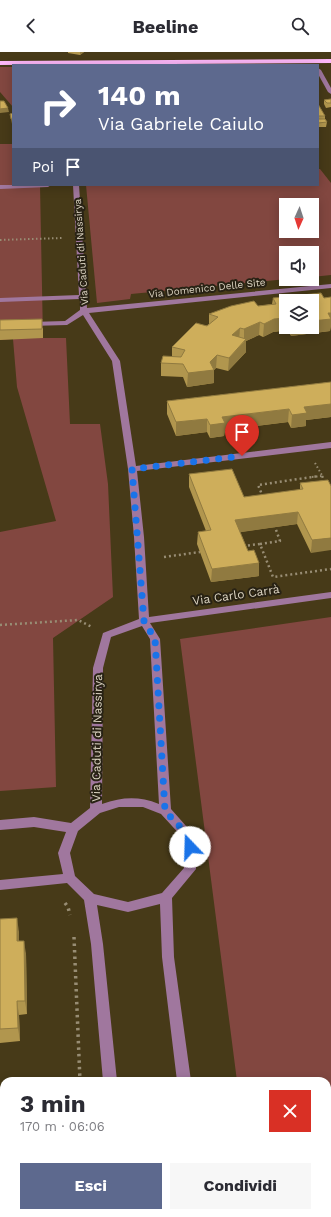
<!DOCTYPE html>
<html lang="it">
<head>
<meta charset="utf-8">
<style>
	body { margin:0; font-family:"Work Sans",sans-serif; background:#f7f7f7; color:#2b2b33; height:100vh; display:flex; flex-direction:column; font-size:15px; white-space:nowrap }
	* { box-sizing:border-box; margin:0 }
	p { font-size:13px; color:#7c7c81 }
	.icon { flex:none; width:22px; height:22px; fill:none; stroke:currentColor; stroke-width:2; stroke-linecap:round; stroke-linejoin:round }
	.map { position:relative; flex:1; overflow:hidden }
	.panel { position:absolute; left:0px; top:1025px; width:331px; height:140px; display:flex; flex-direction:column; background:#fff; border-radius:12px 12px 0 0; box-shadow:0 2px 10px #0003 }
	.panel>* { flex:none }
	.hud { position:absolute; left:12px; top:12px; width:307px; height:122px; border-radius:0px; box-shadow:0 2px 10px #0003; background:#5d698e; color:#fff; overflow:hidden }
	.needle { width:26px; rotate:183deg }
	.fabs { position:absolute; left:279px; top:146px; display:grid; gap:8px }
	.fabs a { display:grid; place-items:center; width:40px; height:40px; border-radius:0px; background:#fff; box-shadow:0 2px 10px #0003; font-size:20px }
	.pin { position:absolute; display:grid; place-items:center; width:34px; height:34px; color:#fff; margin:-41px -17px; border-radius:50% 50% 50% 0; rotate:-45deg; box-shadow:0 0 4px #0007 }
	.pin .icon { rotate:45deg }
	.me { position:absolute; width:44px; margin:-22px; rotate:339deg; stroke-linejoin:round; filter:drop-shadow(0 0 3px #0008) }
	.turn { display:flex; align-items:center; gap:14px; height:84px; padding:0 20px; font-size:18px }
	.turn .icon { width:52px; height:52px; stroke-width:2.5 }
	.turn b { display:block; font-size:28px; line-height:34px }
	.then { display:flex; align-items:center; height:38px; padding:0 20px; background:#0003; gap:8px; font-size:15px }
	.round { display:grid; place-items:center; flex:none; width:42px; height:42px; border-radius:0px; background:#f7f7f7 }
	.summary { display:flex; align-items:center; justify-content:space-between; height:68px; padding:0 20px }
	h1 { font-size:24px; font-weight:700; line-height:30px }
	.cta { display:flex; gap:8px; margin-top:auto; padding:8px 20px }
	.cta a { flex:1; height:46px; border-radius:0px; background:#5d698e; color:#fff; font-size:16px; font-weight:700; line-height:46px; text-align:center }
	.cta a+a { background:#f7f7f7; color:#2b2b33 }
	header { display:flex; justify-content:space-between; align-items:center; height:52px; padding:0 20px; background:#fff; font-size:18px; font-weight:700 }
	.map>svg:first-child { display:block }
	.green { fill:#824740; fill-rule:evenodd }
	.lines { fill:none; stroke-linecap:round; stroke-linejoin:round }
	.path-far2 { stroke:#988d74; stroke-width:2; stroke-dasharray:1.5 2.5; stroke-linecap:butt }
	.path-far1 { stroke:#988d74; stroke-width:2.5; stroke-dasharray:2 3; stroke-linecap:butt }
	.path { stroke:#988d74; stroke-width:3.5; stroke-dasharray:2.5 4; stroke-linecap:butt }
	.minor { fill:#a0779e; fill-rule:evenodd }
	.major { fill:#fbb6f7; fill-rule:evenodd }
	.wall { fill:#b1964e; fill-rule:evenodd }
	.shaded-wall { fill:#907a40 }
	.building { fill:#ceae5b; stroke:#907a40 }
	.route { stroke:#1a73e8; stroke-width:7; stroke-dasharray:0 12.6 }
	.labels { text-anchor:middle; dominant-baseline:central; stroke-width:4; stroke-linejoin:round; paint-order:stroke }
	.far-street-label { font-size:10px; fill:#dcd4c2; stroke:#282214 }
	.street-label { font-size:12px; fill:#dcd4c2; stroke:#282214 }
</style>
</head>
<body>
<header><svg class="icon" aria-label="back" viewBox="0 0 24 24"><path d="M15 5l-7 7 7 7"/></svg>Beeline<svg class="icon" aria-label="search" viewBox="0 0 24 24"><circle cx="10" cy="10" r="6"/><path d="M15 15l6 6"/></svg></header>
<div class="map">
<svg width="331" height="1165" viewBox="0 0 331 1165">
	<rect width="100%" height="100%" fill="#473a18"/>
	<g class="green">
		<path d="M0 15H13V55L0 40Z"/>
		<path d="M0 92H13V133H40L43 286H66L70 372H100L108 432 113 545 53 586 56 735 0 739V480L56 469 17 335 13 287 0 288Z"/>
		<path d="M318 117H320L331 131V223L312 225V201H286V227H287L131 242 130 247 97 251 86 133H318ZM286 153H312V179H286Z"/>
		<path d="M331 565V1165H255V1161H327V1029H237L180 587Z"/>
	</g>
	<g class="lines">
		<g class="path-far2">
			<path d="M0 188 63 186"/>
			<path d="M315 411 323 425"/>
			<path d="M312 425 322 424"/>
		</g>
		<g class="path-far1">
			<path d="M322 424 325 430"/>
			<path d="M263 445 258 433 319 424"/>
			<path d="M260 492 280 489 275 475"/>
			<path d="M243 494 260 492 273 525 331 517"/>
			<path d="M164 505 200 500"/>
			<path d="M0 573 78 568 92 575"/>
		</g>
		<g class="path">
			<path d="M65 851 68 855 70 863"/>
			<path d="M74 885 80 1029"/>
			<path d="M85 1161V1165"/>
		</g>
		<g class="minor">
			<path d="M318 16 321 18 331 36V42L328 40 318 22Z"/>
			<path d="M0 133H51L48 135 0 137Z"/>
			<path d="M73 133H79L87 256 331 232V236L89 261 120 309 136 414 331 390V396L137 419 144 485 149 565 331 540V546L150 571 160 587 171 757 195 784 196 817 172 846 174 905 191 1029H177L162 905 160 852 128 860 97 853 103 892 117 1029H103L91 892 84 848 67 831 0 838V828L63 822 58 801 66 780 34 775 0 778V768L34 765 71 771 90 756 93 616 103 581 139 567 134 485 128 417 112 309 83 263 67 273 30 274 26 272 30 270 65 269 80 258V247L0 250V246L79 243ZM142 574 150 587 159 752C138 744 123 745 102 752L103 616 111 585ZM119 755H143L161 762 183 786 184 816 162 841 128 850 94 842 75 824 70 801 78 779 100 761Z"/>
			<path d="M115 1161H131L132 1165H116Z"/>
			<rect x="193" y="1161" width="16" height="4"/>
		</g>
		<path class="major" d="M331 7V11L0 13V9Z"/>
	</g>
	<g class="wall">
		<path d="M68 0H84L80 3 68 1Z"/>
		<path d="M331 47V55L326 56 324 52V48Z"/>
		<path d="M318 52 325 64V67L327 70 326 75H318Z"/>
		<path d="M331 245V273L330 279 291 284 288 278 273 280 263 285 259 283 246 289V300L228 319 216 316 214 318V331L187 335 183 325 161 324V311L172 305V295L209 272V262L258 254 272 252 273 246H324ZM286 249 312 275H286Z"/>
		<path d="M0 268 43 276V286L0 288Z"/>
		<path d="M331 330V365L306 368V374L291 376 288 370 225 378 224 384 210 386 207 380 176 384 167 362V349Z"/>
		<path d="M189 422 244 445 300 438V431L328 428 311 501 297 472 240 480 259 524 211 530 197 492 198 480 206 479 189 435Z"/>
		<path d="M0 867 19 880V889L26 902 27 962 19 963 20 989 0 991Z"/>
	</g>
	<g class="shaded-wall">
		<path d="M80 0H84L80 3Z"/>
		<path d="M8 56 9 60 0 61V57Z"/>
		<path d="M11 67H13V72H12Z"/>
		<path d="M328 261H331V273L330 279 291 284 292 275H312V269Z"/>
		<path d="M286 266V275H288V278L273 280 263 285 264 272 274 267Z"/>
		<path d="M260 270 259 283 246 289V300L228 319 229 306 244 290V277Z"/>
		<path d="M240 276 239 289 232 283Z"/>
		<path d="M217 303 216 316 214 318V331L187 335 188 321 210 310Z"/>
		<path d="M331 352V365L306 368V374L291 376 292 363 304 355Z"/>
		<path d="M289 357 288 370 225 378 224 384 210 386V373L222 365Z"/>
		<path d="M207 367V380L176 384V370Z"/>
		<path d="M298 460 297 472 235 481V468Z"/>
		<path d="M331 486V498L311 501 312 488Z"/>
		<path d="M259 511V524L211 530 212 517Z"/>
		<path d="M17 866 19 880V903L17 889Z"/>
		<path d="M24 889 26 902 27 962 25 949Z"/>
		<path d="M17 949 19 963 20 989 18 976Z"/>
	</g>
	<g class="building">
		<path d="M331 47V51H327L324 48Z"/>
		<path d="M0 49H4L8 56 0 57Z"/>
		<path d="M318 52 325 64H318Z"/>
		<path d="M13 61V67H11L10 62Z"/>
		<path d="M318 67H325L327 70 318 71Z"/>
		<path d="M321 241 324 246 331 245V261H328L331 267 312 269V249H286V266L274 267 264 272 260 270 244 277 240 276 232 283 246 287 229 306 217 303 210 310 214 318 188 321 183 312 161 311 163 304 181 305 185 298 172 295 196 271 207 274 218 265 209 262 231 254 254 249 258 254 276 252 273 246Z"/>
		<path d="M42 267V277L0 278V268Z"/>
		<path d="M331 330V352L304 355 307 361 292 363 289 357 222 365 225 371 210 373 207 367 176 370 167 349Z"/>
		<path d="M232 417 244 445 303 437 300 431 328 428 331 434V486L312 488 298 460 235 468 248 499 254 498 259 511 212 517 198 480 211 478 189 422Z"/>
		<path d="M17 866V889H24L25 949H17L18 976 0 977V867Z"/>
	</g>
	<g class="lines">
		<path class="route" d="M190 795 189 784 165 759 155 587 144 569 132 417 242 404"/>
	</g>
	<g class="labels">
		<g class="far-street-label">
			<text transform="translate(81 200) rotate(-94)">Via Caduti di Nassirya</text>
			<text transform="translate(207 236) rotate(-6)">Via Domenico Delle Site</text>
		</g>
		<g class="street-label">
			<text transform="translate(236 543) rotate(-8)">Via Carlo Carrà</text>
			<text transform="translate(97 686) rotate(-89)">Via Caduti di Nassirya</text>
		</g>
	</g>
</svg>
<div class="fabs">
<a><svg class="needle" viewBox="-14 -14 28 28"><path d="M0-13l5 13h-10z" fill="#e53935"/><path d="M0 13l5-13h-10z" fill="#7c7c81"/></svg></a>
<a><svg class="icon" aria-label="sound" viewBox="0 0 24 24"><path d="M4 9h4l5-4v14l-5-4H4zM17 9q2 3 0 6"/></svg></a>
<a><svg class="icon" aria-label="layers" viewBox="0 0 24 24"><path d="M12 4l9 5-9 5-9-5zM3 14l9 5 9-5"/></svg></a>
</div>
<div class="pin" style="left:242px;top:404px;background:#d93025"><svg class="icon" aria-label="arrive" viewBox="0 0 24 24"><path d="M6 21V4h12l-3 4 3 4H6"/></svg></div>
<svg class="me" style="left:190px;top:795px" viewBox="-20 -20 40 40"><circle r="19" fill="#fff"/><path d="M0-13L10 11 0 6-10 11z" fill="#1a73e8"/></svg>
<div class="hud">
<div class="turn"><svg class="icon" aria-label="right" viewBox="0 0 24 24"><path d="M7 20v-9h11M14 6l5 5-5 5"/></svg><div><b>140 m</b>Via Gabriele Caiulo</div></div>
<div class="then">Poi<svg class="icon" aria-label="arrive" viewBox="0 0 24 24"><path d="M6 21V4h12l-3 4 3 4H6"/></svg></div>
</div>
<section class="panel">
<div class="summary"><div><h1>3 min</h1><p>170 m · 06:06</p></div><a class="round" style="background:#d93025;color:#fff"><svg class="icon" aria-label="close" viewBox="0 0 24 24"><path d="M6 6l12 12M18 6L6 18"/></svg></a></div>
<div class="cta"><a>Esci</a><a>Condividi</a></div>
</section>
</div>
</body>
</html>
